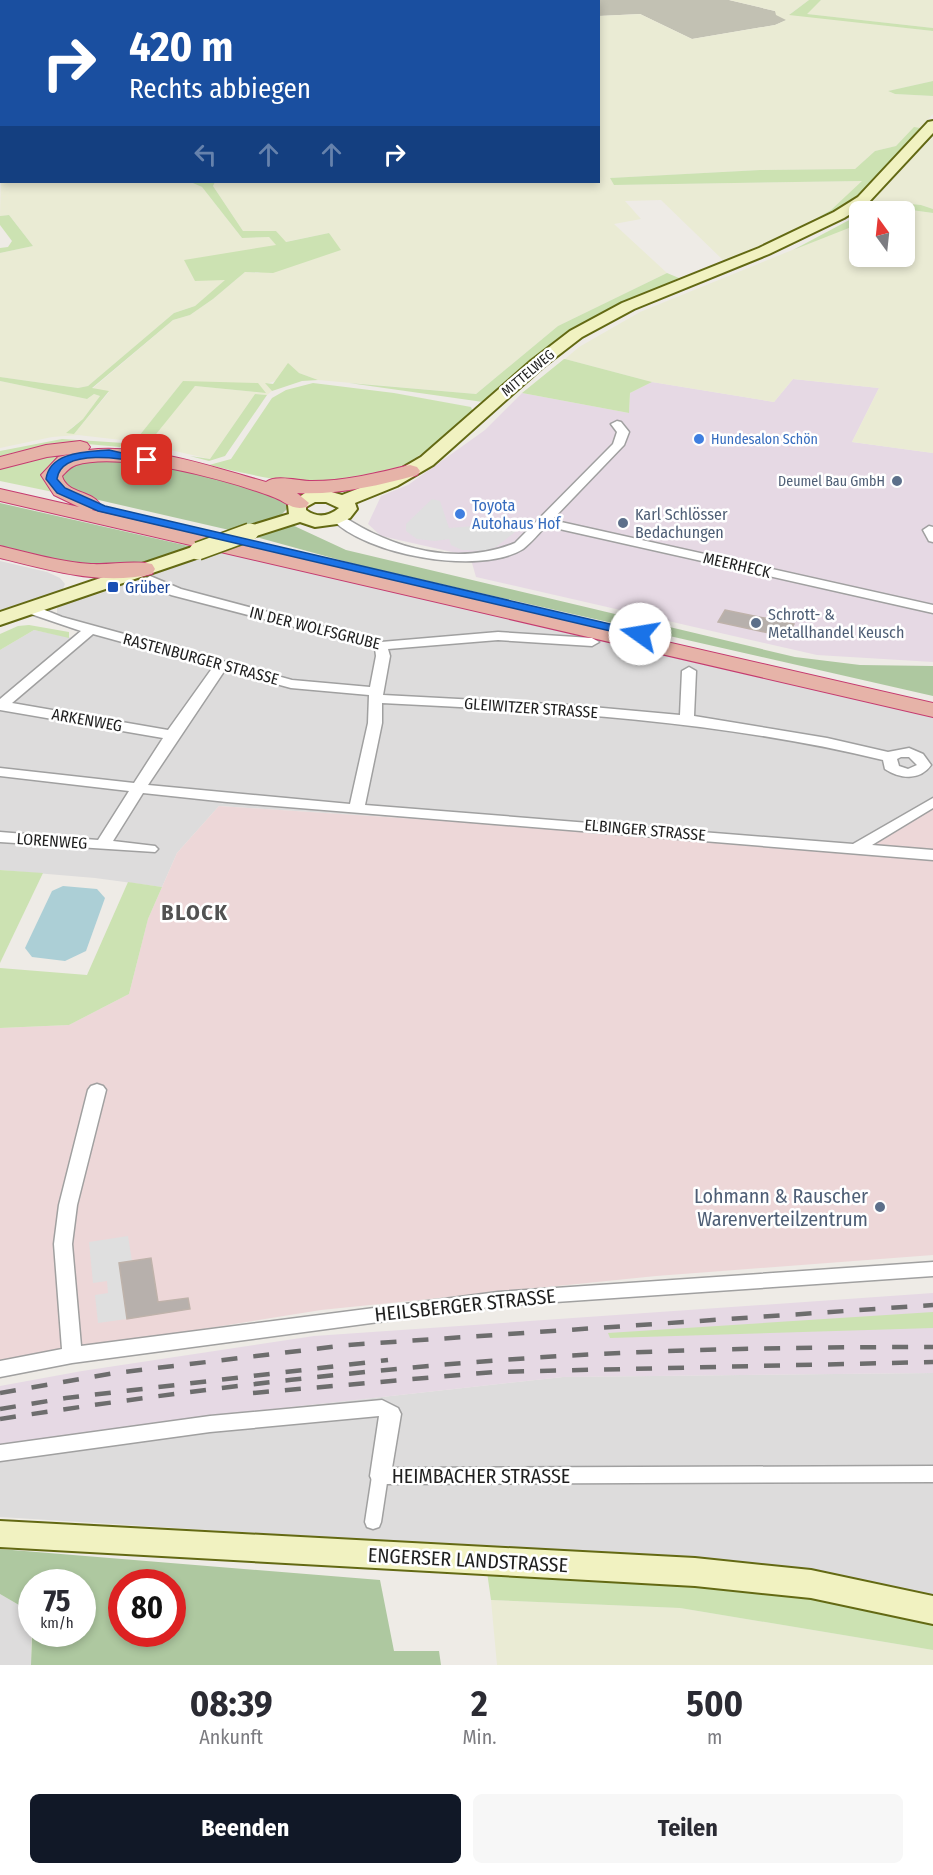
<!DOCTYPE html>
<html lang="de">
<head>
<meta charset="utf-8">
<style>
	body { margin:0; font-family:"Fira Sans Condensed",sans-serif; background:#f7f7f7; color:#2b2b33; height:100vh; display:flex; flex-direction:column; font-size:22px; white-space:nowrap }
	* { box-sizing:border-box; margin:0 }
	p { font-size:20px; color:#7c7c81 }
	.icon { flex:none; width:33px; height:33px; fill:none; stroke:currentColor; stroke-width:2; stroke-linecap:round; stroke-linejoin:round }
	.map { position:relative; height:1665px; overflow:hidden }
	.drawer { display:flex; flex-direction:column; background:#fff; flex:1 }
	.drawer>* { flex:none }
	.top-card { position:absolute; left:0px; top:0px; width:600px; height:183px; box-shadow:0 3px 9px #0003; background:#1a4fa0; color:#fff; overflow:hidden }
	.needle { width:39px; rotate:345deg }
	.tools { position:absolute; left:849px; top:201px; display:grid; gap:12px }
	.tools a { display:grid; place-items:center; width:66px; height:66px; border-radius:9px; background:#fff; box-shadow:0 3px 9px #0003; font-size:30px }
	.speed { position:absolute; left:18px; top:1569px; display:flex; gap:12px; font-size:30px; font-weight:700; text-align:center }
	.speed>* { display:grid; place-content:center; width:78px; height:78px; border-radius:50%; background:#fff; box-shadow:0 3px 9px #0003; line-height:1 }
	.speed small { font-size:15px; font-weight:400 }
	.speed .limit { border:9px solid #d22; background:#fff; color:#111 }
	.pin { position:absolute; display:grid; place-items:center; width:51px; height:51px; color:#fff; margin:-26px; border-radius:12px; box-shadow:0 3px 9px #0006 }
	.me { position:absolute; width:66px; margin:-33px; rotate:283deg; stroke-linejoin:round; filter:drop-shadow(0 0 4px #0008) }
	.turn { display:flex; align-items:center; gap:21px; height:126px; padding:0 30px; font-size:27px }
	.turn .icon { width:78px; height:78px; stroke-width:2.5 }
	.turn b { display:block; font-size:42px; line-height:51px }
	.lanes { display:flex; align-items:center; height:57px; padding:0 30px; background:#0003; justify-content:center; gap:30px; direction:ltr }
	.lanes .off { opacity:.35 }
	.eta { display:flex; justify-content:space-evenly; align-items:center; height:102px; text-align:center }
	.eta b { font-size:36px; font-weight:700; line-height:42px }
	.cta { display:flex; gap:12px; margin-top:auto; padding:12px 30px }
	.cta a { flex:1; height:69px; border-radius:9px; background:#111827; color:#fff; font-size:24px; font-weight:700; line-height:69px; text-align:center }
	.cta a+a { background:#f7f7f7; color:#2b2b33 }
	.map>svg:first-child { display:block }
	.residential { fill:#dddcdc }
	.commercial { fill:#edd7d8 }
	.industrial { fill:#e6d9e4 }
	.construction { fill:#c2c1b3 }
	.farmland { fill:#eaebd4; fill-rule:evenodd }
	.grass { fill:#cce2b2 }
	.forest { fill:#aec8a0; fill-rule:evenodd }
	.parking { fill:#dfdfdf }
	.water { fill:#accfd6 }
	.building { fill:#b7b0ac; stroke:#beb2aa; stroke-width:1.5 }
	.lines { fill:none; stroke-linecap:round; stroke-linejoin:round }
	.pedestrian-casing { stroke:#a0a0a0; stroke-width:3 }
	.minor-casing { stroke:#a0a0a0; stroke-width:3 }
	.secondary-casing { stroke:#636913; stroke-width:4 }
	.trunk-casing { stroke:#c53b70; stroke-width:2 }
	.pedestrian { fill:#fff; fill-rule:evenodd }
	.minor { fill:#fff; fill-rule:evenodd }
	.secondary { fill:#f1f2c1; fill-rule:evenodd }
	.trunk { fill:#e6b3a8; fill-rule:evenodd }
	.rail { stroke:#6d6d6d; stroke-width:4.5; stroke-dasharray:16 16; stroke-linecap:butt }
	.secondary-bridge-casing { stroke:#636913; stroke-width:20; stroke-linecap:butt }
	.secondary-bridge { stroke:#f1f2c1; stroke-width:17 }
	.route { fill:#1a73e8; stroke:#114b97; stroke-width:1.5 }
	.shop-dot { fill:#3f7fe0; stroke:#fff; stroke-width:2 }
	.service-dot { fill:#5c6f8a; stroke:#fff; stroke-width:2 }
	.transit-dot { fill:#1a4fb4; stroke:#fff; stroke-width:2 }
	.labels { text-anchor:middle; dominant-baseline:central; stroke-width:5; stroke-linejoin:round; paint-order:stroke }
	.far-street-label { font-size:14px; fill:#1f1f1f; stroke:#fff }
	.far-shop-label { font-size:14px; fill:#366cbe; stroke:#fff; text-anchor:start }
	.far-service-label { font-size:14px; fill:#4e5e75; stroke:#fff; text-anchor:end }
	.shop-label { font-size:16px; fill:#366cbe; stroke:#fff; text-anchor:start }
	.service-label { font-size:16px; fill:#4e5e75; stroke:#fff; text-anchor:start }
	.street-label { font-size:16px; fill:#1f1f1f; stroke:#fff }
	.transit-label { font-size:16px; fill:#164399; stroke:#fff; text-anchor:start }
	.near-service-label { font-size:20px; fill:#4e5e75; stroke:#fff; text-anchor:end }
	.near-street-label { font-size:20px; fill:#1f1f1f; stroke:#fff }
	.district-label { font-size:22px; font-weight:bold; letter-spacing:1.5px; fill:#525252; stroke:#fff }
</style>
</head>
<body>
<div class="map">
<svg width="933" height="1665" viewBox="0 0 933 1665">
	<rect width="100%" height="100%" fill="#eeebe6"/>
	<g class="residential">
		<path d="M218 552 278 561 933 714V802L857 848 219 806 177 853 162 887 95 878 0 870V650L34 630 87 641 100 626 57 615V608L65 603 99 594 143 576Z"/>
		<path d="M0 561 47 572 60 578 65 584 62 591 0 614Z"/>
		<path d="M933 1373V1597L823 1574 756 1564 0 1517V1447L165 1421 563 1377Z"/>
		<path d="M0 1594 31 1612V1665H0Z"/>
	</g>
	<path class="commercial" d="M933 802V1255L656 1276 321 1310 0 1362V1028L69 1025 129 994 148 919 177 853 219 806 857 848Z"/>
	<g class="industrial">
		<path d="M793 379 879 388 852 442 933 453V662L817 655 476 577 470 556 381 536 368 524 381 496 408 485 485 430 522 393 629 413 630 393 652 382 774 402Z"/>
		<path d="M933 1293V1373L563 1377 165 1421 0 1447V1386L82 1371 314 1336Z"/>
	</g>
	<g class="construction">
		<path d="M0 0H266L2 2 0 56Z"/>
		<path d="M538 0H729L775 11 787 20 775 25 692 39 640 14 599 16 598 2Z"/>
	</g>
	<g class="farmland">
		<path d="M729 0H809L790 14 933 31V81L888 91 895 94 933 96V114L920 128H914L896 146 875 151 855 169 760 170 610 178 614 185 863 181 831 210 793 232 724 261 661 200 625 201 641 219 614 224 667 273 558 326 476 394 318 380 299 373 266 384 272 391 267 395 255 394 210 459 130 441 78 435 52 437 0 448V381L87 399 94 394 100 396 83 419 71 428 74 434 109 392 92 389 173 320 190 315 213 299 245 272 258 273 340 250 329 233 285 242 276 231H243L213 186 215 182H598L599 16 640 14 692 39 775 25 786 20 776 15 775 11ZM183 381 265 393 195 386 135 441Z"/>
		<path d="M821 0H933V28L806 14Z"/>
		<path d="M933 137V209L921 205 870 202Z"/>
		<path d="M1 177 2 182H200L194 183 202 187 242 238 269 237 277 245 226 280 195 306 174 313 88 386 78 388 0 377V253L33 246 9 215 0 216Z"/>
		<path d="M882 206 933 213V453L852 442 879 388 793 379 774 402 652 382 565 359 579 347 640 312 856 224H859L860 256H904V212L873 211Z"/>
		<path d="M491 1600 680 1608 933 1650V1665H497Z"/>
	</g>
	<g class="grass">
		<path d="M809 0H821L807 14 933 28V31L789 15Z"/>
		<path d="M933 81V96L895 94 888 91Z"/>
		<path d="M914 127 920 128C884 173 850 212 793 232L831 210 862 181 614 185 610 178 760 170 855 169 875 151 896 146Z"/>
		<path d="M215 182 213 186 243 231H276L286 242 329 233 341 250 273 273 245 272 213 299 190 315 173 320 92 388 109 391 74 434 66 433 83 419 100 396 94 394 87 399 0 381V377L78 388 88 386 174 313 195 306 225 280 195 281 184 260 276 245 269 237 242 238 202 187 193 183Z"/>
		<path d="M881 201 921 205 933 209V213L882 206 873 211 860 212 859 224 793 250 853 218 854 213 870 202Z"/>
		<path d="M9 215 33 246 0 253V248L8 247 12 241 0 225V216Z"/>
		<path d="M667 273 679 278 586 321 540 353 483 402 349 383 476 394 558 326Z"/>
		<path d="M564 359H565L652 382 630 393 629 413 522 393Z"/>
		<path d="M288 363 299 373 318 380 302 381 272 391 265 383 273 384Z"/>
		<path d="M183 381 258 383 266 393 195 386 148 444 135 441Z"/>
		<path d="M313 383 394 393 471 407 473 412C449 433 424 456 395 469 336 496 268 479 209 465L231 459 272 398 286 390Z"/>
		<path d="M255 394 267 395 225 456 209 461 190 456 210 459Z"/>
		<path d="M62 439 124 443 120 447 87 444 0 458V451Z"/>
		<path d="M75 450 58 493 0 481V466Z"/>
		<path d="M29 625 69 632V638L34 630 0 650V634L18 626Z"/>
		<path d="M0 870 43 873 0 963Z"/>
		<path d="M128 882 162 887 148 919 129 994 69 1025 0 1028V968L87 975Z"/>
		<path d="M933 1312V1328L610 1338 608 1333Z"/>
		<path d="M487 1572 695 1582 811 1595 933 1620V1650L680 1608 491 1600Z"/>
	</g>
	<g class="forest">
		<path d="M130 458 270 491 290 506 277 519 238 532 90 498 64 486 59 472 68 463Z"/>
		<path d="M0 503 193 547 156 561 110 570 0 551Z"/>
		<path d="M290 524 346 550 795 657 860 665 933 666V696L358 565 256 537Z"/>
		<path d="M0 1549 380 1580 394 1651H439L441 1665H31L32 1634H82V1582H32L31 1612 0 1594ZM122 1582H172V1634H122Z"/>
	</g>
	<g class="parking">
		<path d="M432 499 440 501 449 528 499 524 505 519 525 524 496 547 484 551 462 550 451 545 449 539 435 541 417 539 406 531V524Z"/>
		<path d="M128 1236 132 1261 119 1263 127 1319 98 1323 95 1295 108 1293 107 1281 93 1283 89 1242Z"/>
	</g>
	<path class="water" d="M63 886 97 889 105 898 86 951 65 961 32 957 25 948 52 891Z"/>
	<g class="building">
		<path d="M725 610 794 624 787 637 718 622Z"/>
		<path d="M151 1258 158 1302 188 1298 190 1309 127 1319 119 1263Z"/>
	</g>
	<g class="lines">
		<g class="pedestrian-casing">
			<path id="pedestrian" d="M380 1469 386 1471 388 1476 381 1522 379 1527 373 1529 367 1527 365 1522 372 1476 374 1471Z"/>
		</g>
		<g class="minor-casing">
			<g id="minor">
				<path d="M617 421 621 422 629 432 624 445 552 520 933 605V613L546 526C539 533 531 543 523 549 480 576 364 555 331 518L337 514 341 515C392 549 457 567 515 543L613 444 617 432 611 424Z"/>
				<path d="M929 526 933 527V542L929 541 923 530Z"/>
				<path d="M150 576 181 589 381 642 498 632 592 638 599 642 592 646 498 640 388 649 390 656 383 695 570 705 680 715 682 671 689 667 696 671 694 716 827 738 888 752 909 748 923 754 931 765C920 781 900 779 885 769L883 760C718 720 551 711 382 703V723L365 805 853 844 933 798V808L872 845 933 850V860L227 802 143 793 113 841 155 846 158 849 155 852 0 842V832L98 840 129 791 0 776V768L134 783 163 738 0 710V699L81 631 25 612 23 609 25 606H35L62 617 292 680 370 687 376 656 375 648 171 595 145 583 144 580ZM93 634 213 667 168 730 12 703ZM225 670 291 688 369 695 368 723 350 804 148 785ZM901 757H909L917 765 908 769 899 766 897 759Z"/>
				<path d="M97 1084 103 1086 106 1090 77 1205 72 1244 81 1346 498 1292 933 1262V1276L498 1306 72 1363 0 1377V1361L62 1349 54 1244 59 1205 88 1090 91 1086Z"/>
				<path d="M382 1400 398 1408 401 1414 392 1468 933 1466V1482L380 1484 373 1482 370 1476 379 1416 210 1432 0 1461V1445L210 1416Z"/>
			</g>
		</g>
		<g class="secondary-casing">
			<g id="secondary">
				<path d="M933 121V133L868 203 844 218 769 254 634 309 582 337 543 367 433 465 397 486 355 503 357 509 350 518 337 524 315 527 300 522 250 538 241 532 243 528 289 514 288 505 305 493 328 491 342 495 385 478 421 457 531 361 570 331 622 303 759 248 834 212 858 197 928 122ZM315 502H326L339 508C328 517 317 518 306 510V507Z"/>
				<path d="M198 545 207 551 205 555 0 625V612Z"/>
				<path d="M0 1521 695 1558 811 1570 933 1596V1624L811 1598 695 1586 0 1547Z"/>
			</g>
		</g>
		<g class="trunk-casing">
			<g id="trunk">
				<path d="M80 441 87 443 90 447 88 450C143 443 213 467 266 482 276 474 299 481 312 481 346 481 377 473 410 465L417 467 420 471 417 475C377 486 338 495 297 493L309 503 306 507C292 511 285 501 273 497 228 480 121 451 76 465 70 467 66 472 62 476 67 494 91 490 100 504L92 510 933 703V717L0 501V489L79 507 54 495 41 475 58 457 71 454 47 457 0 469V457L46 445Z"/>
				<path d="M0 546C30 553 60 562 91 564 111 565 133 560 152 564L155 569 152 574C101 586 49 570 0 558Z"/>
			</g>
		</g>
		<use href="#pedestrian" class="pedestrian"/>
		<use href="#minor" class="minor"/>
		<use href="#secondary" class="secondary"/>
		<use href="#trunk" class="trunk"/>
		<g class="rail">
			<path d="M0 1393 115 1373 348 1345 933 1305"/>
			<path d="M253 1393 494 1372 933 1362"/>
			<path d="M0 1409 66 1398 388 1360"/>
			<path d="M0 1419C154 1395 308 1376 463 1363 619 1350 776 1347 933 1347"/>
		</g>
		<g class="secondary-bridge-casing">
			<path id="secondary-bridge" d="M198 551 250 532"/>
		</g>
		<use href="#secondary-bridge" class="secondary-bridge"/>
	</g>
	<path class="route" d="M109 450 153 460 147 463C126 459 61 447 57 479L65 488 105 506 640 631 646 634 640 638 98 511 57 493 46 479C50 451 87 452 109 450Z"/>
	<g class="shop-dot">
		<circle cx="699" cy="439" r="6"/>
		<circle cx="460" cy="514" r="6"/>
	</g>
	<g class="service-dot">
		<circle cx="897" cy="481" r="6"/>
		<circle cx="623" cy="523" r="6"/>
		<circle cx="756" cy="623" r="6"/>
		<circle cx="880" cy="1207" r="6"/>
	</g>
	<rect class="transit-dot" x="107" y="581" width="12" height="12" rx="3"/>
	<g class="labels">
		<g class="far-street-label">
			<text transform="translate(528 373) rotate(-40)">MITTELWEG</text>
		</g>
		<g class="far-shop-label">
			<text x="711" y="439">Hundesalon Schön</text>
		</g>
		<g class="far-service-label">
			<text x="885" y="481">Deumel Bau GmbH</text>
		</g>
		<g class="shop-label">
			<text x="472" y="505">Toyota<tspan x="472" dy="18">Autohaus Hof</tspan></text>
		</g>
		<g class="service-label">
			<text x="635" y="514">Karl Schlösser<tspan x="635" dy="18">Bedachungen</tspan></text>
			<text x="768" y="614">Schrott- &amp;<tspan x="768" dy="18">Metallhandel Keusch</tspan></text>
		</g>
		<g class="street-label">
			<text transform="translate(737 565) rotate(13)">MEERHECK</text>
			<text transform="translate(315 628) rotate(14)">IN DER WOLFSGRUBE</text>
			<text transform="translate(201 659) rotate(15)">RASTENBURGER STRASSE</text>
			<text transform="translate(531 708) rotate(4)">GLEIWITZER STRASSE</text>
			<text transform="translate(87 720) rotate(10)">ARKENWEG</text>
			<text transform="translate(645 830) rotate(5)">ELBINGER STRASSE</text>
			<text transform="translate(52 841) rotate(4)">LORENWEG</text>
		</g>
		<g class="transit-label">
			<text x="125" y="587">Grüber</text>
		</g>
		<g class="near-service-label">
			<text x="868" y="1196">Lohmann &amp; Rauscher<tspan x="868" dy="23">Warenverteilzentrum</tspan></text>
		</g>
		<g class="near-street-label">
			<text transform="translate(465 1305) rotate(-6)">HEILSBERGER STRASSE</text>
			<text x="481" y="1476">HEIMBACHER STRASSE</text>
			<text transform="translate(468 1560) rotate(3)">ENGERSER LANDSTRASSE</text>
		</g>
		<g class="district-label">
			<text x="195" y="912">BLOCK</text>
		</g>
	</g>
</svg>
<div class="tools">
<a><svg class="needle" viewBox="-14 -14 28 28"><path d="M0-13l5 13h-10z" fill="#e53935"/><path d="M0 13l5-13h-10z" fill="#7c7c81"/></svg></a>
</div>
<div class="speed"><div>75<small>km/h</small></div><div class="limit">80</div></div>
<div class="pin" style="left:147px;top:460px;background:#d93025"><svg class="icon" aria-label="arrive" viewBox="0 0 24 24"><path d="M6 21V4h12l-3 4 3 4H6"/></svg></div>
<svg class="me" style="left:640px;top:634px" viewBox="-20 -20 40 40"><circle r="19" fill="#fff"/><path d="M0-13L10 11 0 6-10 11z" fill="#1a73e8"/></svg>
<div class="top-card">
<div class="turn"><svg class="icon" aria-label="right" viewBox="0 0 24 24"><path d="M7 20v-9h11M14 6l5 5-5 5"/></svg><div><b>420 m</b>Rechts abbiegen</div></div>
<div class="lanes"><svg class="icon off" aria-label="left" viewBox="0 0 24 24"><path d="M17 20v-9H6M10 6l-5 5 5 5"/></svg><svg class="icon off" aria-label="ahead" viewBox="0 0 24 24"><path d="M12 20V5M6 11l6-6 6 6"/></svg><svg class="icon off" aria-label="ahead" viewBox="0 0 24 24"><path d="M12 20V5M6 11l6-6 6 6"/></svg><svg class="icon" aria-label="right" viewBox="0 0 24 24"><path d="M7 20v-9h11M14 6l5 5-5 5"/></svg></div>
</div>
</div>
<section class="drawer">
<div class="eta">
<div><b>08:39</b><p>Ankunft</p></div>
<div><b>2</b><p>Min.</p></div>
<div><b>500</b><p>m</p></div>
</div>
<div class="cta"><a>Beenden</a><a>Teilen</a></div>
</section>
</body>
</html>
